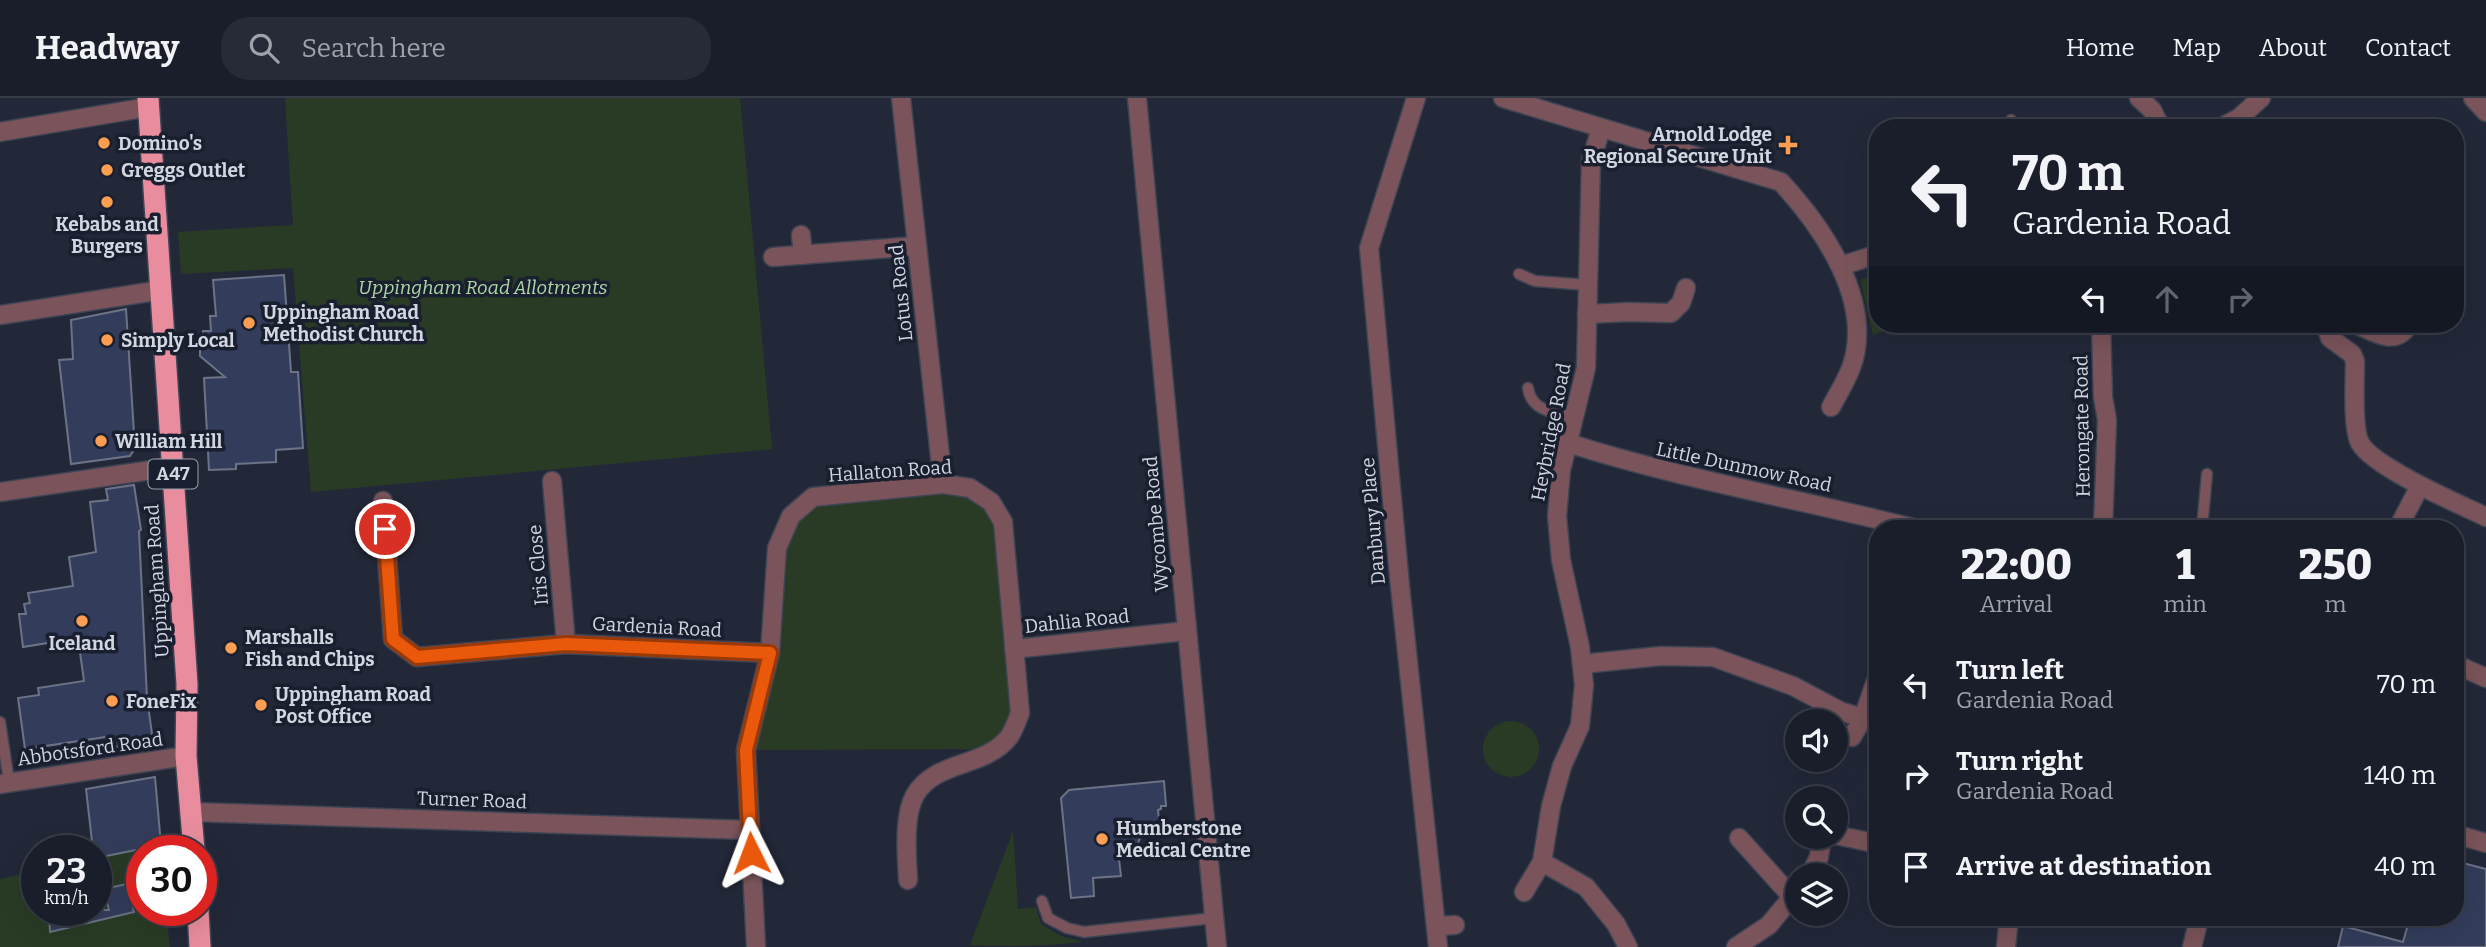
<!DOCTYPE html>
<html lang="en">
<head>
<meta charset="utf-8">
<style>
	body { margin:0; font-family:Bitter,serif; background:#272b37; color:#f1f3f6; height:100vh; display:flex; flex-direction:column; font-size:26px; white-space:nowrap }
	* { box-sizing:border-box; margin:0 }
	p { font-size:23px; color:#9fa2a9 }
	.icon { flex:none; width:38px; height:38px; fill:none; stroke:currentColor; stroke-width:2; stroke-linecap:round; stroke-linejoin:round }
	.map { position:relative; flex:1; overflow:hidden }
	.sheet { position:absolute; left:1869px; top:422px; width:595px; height:406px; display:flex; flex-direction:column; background:#1a1e2b; border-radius:28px; box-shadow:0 7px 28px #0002,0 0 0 2px #383c47 }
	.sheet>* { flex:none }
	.top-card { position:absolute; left:1869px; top:21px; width:595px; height:214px; border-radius:28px; box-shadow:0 7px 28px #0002,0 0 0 2px #383c47; background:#1a1e2b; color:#f1f3f6; overflow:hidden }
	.tools { position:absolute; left:1785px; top:611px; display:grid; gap:14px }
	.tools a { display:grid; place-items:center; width:63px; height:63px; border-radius:50%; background:#1a1e2b; box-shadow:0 7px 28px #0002,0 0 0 2px #383c47; font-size:35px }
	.speed { position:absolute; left:21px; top:737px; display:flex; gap:14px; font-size:35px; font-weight:700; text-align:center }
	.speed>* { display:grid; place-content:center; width:91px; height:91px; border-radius:50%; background:#1a1e2b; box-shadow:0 7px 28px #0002,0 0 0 2px #383c47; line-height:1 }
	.speed small { font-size:18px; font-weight:400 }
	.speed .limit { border:10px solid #d22; background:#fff; color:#111 }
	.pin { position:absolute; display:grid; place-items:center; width:60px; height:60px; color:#fff; margin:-30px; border:4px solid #fff; border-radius:50%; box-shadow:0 2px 7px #0007 }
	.me { position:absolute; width:77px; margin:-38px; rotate:357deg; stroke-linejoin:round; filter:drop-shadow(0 0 5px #0008) }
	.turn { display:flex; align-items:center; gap:24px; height:147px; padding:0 28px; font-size:32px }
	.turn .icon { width:91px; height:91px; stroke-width:2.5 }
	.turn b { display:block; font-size:49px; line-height:60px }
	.lanes { display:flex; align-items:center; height:66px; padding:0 28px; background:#0003; justify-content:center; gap:35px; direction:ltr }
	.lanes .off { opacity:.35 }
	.eta { display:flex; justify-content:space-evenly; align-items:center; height:119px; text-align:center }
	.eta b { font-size:42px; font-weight:800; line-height:49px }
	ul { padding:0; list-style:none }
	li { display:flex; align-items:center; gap:21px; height:91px; padding:0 28px }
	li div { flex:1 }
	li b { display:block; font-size:26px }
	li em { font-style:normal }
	header { display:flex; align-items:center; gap:42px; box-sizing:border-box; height:98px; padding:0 35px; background:#1a1e2b; border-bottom:2px solid #383c47 }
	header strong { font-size:33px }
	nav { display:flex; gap:38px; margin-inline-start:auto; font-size:24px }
	.search { width:490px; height:63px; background:#272b37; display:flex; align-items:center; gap:18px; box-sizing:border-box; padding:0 24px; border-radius:28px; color:#9fa2a9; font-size:26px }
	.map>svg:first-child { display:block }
	.green { fill:#293b25 }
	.building { fill:#333d5b; stroke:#6c7387; stroke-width:2 }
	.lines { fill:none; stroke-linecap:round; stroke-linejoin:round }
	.lane-casing { stroke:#3f4454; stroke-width:13 }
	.street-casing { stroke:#3f4454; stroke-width:21 }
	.highway-casing { stroke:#3f4454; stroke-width:24 }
	.lane { stroke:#7a545a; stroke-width:10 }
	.street { stroke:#7a545a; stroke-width:18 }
	.highway { stroke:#e98d9e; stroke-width:21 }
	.route-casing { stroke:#983908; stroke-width:18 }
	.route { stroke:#ea580c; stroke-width:12 }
	.poi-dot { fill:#fc9e52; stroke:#191f2f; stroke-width:2.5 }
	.labels { text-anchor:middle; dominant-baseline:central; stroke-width:7; stroke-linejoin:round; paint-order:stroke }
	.shield { fill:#191f2f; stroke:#9a9fac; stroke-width:2 }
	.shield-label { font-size:18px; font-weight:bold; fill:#d2d6e1 }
	.poi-label { font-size:19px; font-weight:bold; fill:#d2d6e1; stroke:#191f2f; text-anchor:start }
	.park-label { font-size:19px; font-style:italic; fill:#aed8a4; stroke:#191f2f }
	.street-label { font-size:19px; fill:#d2d6e1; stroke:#191f2f }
</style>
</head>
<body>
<header>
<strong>Headway</strong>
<div class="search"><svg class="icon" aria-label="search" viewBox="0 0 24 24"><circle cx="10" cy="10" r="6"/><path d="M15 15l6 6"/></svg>Search here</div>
<nav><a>Home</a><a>Map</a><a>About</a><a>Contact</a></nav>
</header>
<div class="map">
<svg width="2486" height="849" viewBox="0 0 2486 849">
	<rect width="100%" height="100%" fill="#232839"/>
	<g class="green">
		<path d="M285 0H740L772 351 311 394 293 170 181 176 178 134 293 127Z"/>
		<path d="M1878 177V226H1905L1873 237 1860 182Z"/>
		<path d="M942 392C971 396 983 399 997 426L1014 613 1004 635 981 651 753 652 783 451 796 420 815 405Z"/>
		<circle cx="1511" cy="651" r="28"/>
		<path d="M1013 733 1018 811 1036 809 1041 826 1061 838 1083 844C1047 848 1007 849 970 847Z"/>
		<path d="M161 747V752H142V812H166L170 849H0V781L37 773V812H96V760Z"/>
	</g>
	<g class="building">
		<path d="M284 177 291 274H298L303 350 276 352V364L236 366V371L209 372 204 280 225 279 200 258V247L203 245V233H211L210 218H216L213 182Z"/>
		<path d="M126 211 135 350 130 358 71 366 59 262 73 261 71 222Z"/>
		<path d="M134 387 141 432 139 433 147 600 153 643 107 650 106 639 25 651 18 600 39 597 38 590 84 583 78 540 23 549 19 516H26L24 506 30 505 28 495 73 488 69 459 96 454 90 404 108 402 106 391Z"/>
		<path d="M155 679 161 747 96 760V752H93L86 691Z"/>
		<path d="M1164 683 1166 708H1161V711L1158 712 1160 735 1141 737 1135 754 1119 761 1121 778 1093 780 1094 798 1071 800 1061 700 1069 692Z"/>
		<path d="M2455 763 2486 771V849H2338L2343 828 2403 844 2410 819H2455Z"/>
		<path d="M127 786 134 814 50 834 49 816 73 812H109L104 791Z"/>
	</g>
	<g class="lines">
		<g class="lane-casing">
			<g id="lane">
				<path d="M2011 22 2013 30"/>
				<path d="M1519 176 1535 183 1588 187"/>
				<path d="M1528 290C1531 313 1554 315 1574 318"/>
				<path d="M2202 430 2207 376"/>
				<path d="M0 624 9 684"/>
				<path d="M1042 803 1048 820 1067 830 1084 834 1214 820"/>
			</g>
		</g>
		<g class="street-casing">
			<g id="street">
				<path d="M901 0 943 386"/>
				<path d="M1137 0 1217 849"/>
				<path d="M1416 0 1369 150 1400 488 1438 849"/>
				<path d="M1503 0 1781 84C1823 130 1875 204 1851 270 1846 283 1838 296 1831 309"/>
				<path d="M2139 0 2152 12 2161 30"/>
				<path d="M2473 0 2486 14"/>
				<path d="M2220 30 2239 20 2261 0"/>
				<path d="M0 34 149 9"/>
				<path d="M801 137 803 157"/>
				<path d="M773 159 917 148"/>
				<path d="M1841 168 1878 156"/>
				<path d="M1587 216 1628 214 1671 215 1681 205 1686 190"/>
				<path d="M0 217 162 192"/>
				<path d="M2101 226 2103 299 2107 322 2103 430"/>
				<path d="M2330 226 2327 231 2330 240 2352 256 2355 263C2355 282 2352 330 2360 345 2373 369 2459 406 2486 419"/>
				<path d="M2356 226C2375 235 2396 249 2409 226"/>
				<path d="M1568 345C1681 381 1798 401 1913 430"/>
				<path d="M552 383 566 546"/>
				<path d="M0 394 172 369"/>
				<path d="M383 403 393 541 417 559 566 546 770 555"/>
				<path d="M2398 430 2420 388"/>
				<path d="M1014 551 1186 533"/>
				<path d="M1582 566 1661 558 1713 559 1793 588 1840 613 1863 620"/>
				<path d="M2455 566 2486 580"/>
				<path d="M1852 639 1863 620 1878 577"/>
				<path d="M0 686 186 658"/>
				<path d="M192 714 750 732"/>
				<path d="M2455 736 2486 745"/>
				<path d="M1836 737 1878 746"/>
				<path d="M1739 740 1792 799"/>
				<path d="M1542 764 1586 789 1616 826 1628 849"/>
				<path d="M1810 777 1819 759 1822 738"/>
				<path d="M1524 794 1542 764 1551 708 1562 668 1580 628 1584 587 1580 549 1561 462 1557 418 1561 372 1586 270 1591 62 1601 31"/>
				<path d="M1437 828 1455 827"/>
				<path d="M756 849 746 652 770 555 777 450 791 418 813 399 943 386 970 390 991 404 1003 424 1020 615C1017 622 1014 632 1009 639 985 670 935 662 915 697 903 718 907 758 908 782"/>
				<path d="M1736 849 1769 827 1797 793"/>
				<path d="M2006 849 2009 819"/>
				<path d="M2192 849 2198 825 2202 819"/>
			</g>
		</g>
		<g class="highway-casing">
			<g id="highway">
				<path d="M148 0 187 586 186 658 194 752"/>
				<path d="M198 812 200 849"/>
			</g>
		</g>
		<use href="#lane" class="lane"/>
		<use href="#street" class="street"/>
		<use href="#highway" class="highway"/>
	</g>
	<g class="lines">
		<g class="route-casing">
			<path id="route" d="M385 431 393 541 417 559 566 546 770 555 746 652 751 755"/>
		</g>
		<use href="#route" class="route"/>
	</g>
	<g class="poi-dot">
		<circle cx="104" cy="45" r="7"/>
		<path d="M1784.5 36.5h7v7h7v7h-7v7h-7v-7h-7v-7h7z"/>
		<circle cx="107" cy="72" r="7"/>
		<circle cx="107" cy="104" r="7"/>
		<circle cx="249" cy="225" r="7"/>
		<circle cx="107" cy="242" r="7"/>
		<circle cx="101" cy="343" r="7"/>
		<circle cx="82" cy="523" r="7"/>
		<circle cx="231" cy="550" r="7"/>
		<circle cx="112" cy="603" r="7"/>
		<circle cx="261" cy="607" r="7"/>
		<circle cx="1102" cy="741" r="7"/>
	</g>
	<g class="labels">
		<rect class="shield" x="148.5" y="361.5" width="49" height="29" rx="5"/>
		<g class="shield-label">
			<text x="173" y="376">A47</text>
		</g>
		<g class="poi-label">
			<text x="1772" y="36" text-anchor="end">Arnold Lodge<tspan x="1772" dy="22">Regional Secure Unit</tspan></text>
			<text x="118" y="45">Domino's</text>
			<text x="121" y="72">Greggs Outlet</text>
			<text x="107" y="126" text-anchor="middle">Kebabs and<tspan x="107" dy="22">Burgers</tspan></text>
			<text x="263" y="214">Uppingham Road<tspan x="263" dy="22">Methodist Church</tspan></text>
			<text x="121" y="242">Simply Local</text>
			<text x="115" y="343">William Hill</text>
			<text x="245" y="539">Marshalls<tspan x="245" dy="22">Fish and Chips</tspan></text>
			<text x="82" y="545" text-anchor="middle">Iceland</text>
			<text x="275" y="596">Uppingham Road<tspan x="275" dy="22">Post Office</tspan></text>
			<text x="126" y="603">FoneFix</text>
			<text x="1116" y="730">Humberstone<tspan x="1116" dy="22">Medical Centre</tspan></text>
		</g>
		<g class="park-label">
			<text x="483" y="189">Uppingham Road Allotments</text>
		</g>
		<g class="street-label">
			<text transform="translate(901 195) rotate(-96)">Lotus Road</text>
			<text transform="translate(2082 328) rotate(-91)">Herongate Road</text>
			<text transform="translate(1551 334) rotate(-79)">Heybridge Road</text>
			<text transform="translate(1744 369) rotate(12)">Little Dunmow Road</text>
			<text transform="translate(890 373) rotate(-4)">Hallaton Road</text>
			<text transform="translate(1373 423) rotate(-95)">Danbury Place</text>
			<text transform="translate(1156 426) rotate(-95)">Wycombe Road</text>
			<text transform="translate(538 467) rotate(-95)">Iris Close</text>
			<text transform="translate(157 483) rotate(-94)">Uppingham Road</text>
			<text transform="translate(1077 523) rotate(-6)">Dahlia Road</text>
			<text transform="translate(657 529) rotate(3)">Gardenia Road</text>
			<text transform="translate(90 651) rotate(-8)">Abbotsford Road</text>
			<text transform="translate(472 702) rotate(2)">Turner Road</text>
		</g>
	</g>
</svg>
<div class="tools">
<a><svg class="icon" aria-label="sound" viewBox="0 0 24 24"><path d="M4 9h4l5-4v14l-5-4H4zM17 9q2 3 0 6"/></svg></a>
<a><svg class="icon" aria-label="search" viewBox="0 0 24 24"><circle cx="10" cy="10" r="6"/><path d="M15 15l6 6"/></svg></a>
<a><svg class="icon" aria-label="layers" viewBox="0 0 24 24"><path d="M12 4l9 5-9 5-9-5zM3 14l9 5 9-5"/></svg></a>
</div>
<div class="speed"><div>23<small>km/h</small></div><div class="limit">30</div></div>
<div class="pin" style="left:385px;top:431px;background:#d93025"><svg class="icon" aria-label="arrive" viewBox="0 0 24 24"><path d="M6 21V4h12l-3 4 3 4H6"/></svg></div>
<svg class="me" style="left:751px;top:755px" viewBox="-20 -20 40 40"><path d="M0-17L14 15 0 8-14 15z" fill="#ea580c" stroke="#fff" stroke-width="4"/></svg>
<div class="top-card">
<div class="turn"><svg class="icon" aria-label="left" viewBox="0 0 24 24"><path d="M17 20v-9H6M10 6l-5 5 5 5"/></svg><div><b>70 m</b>Gardenia Road</div></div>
<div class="lanes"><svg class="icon" aria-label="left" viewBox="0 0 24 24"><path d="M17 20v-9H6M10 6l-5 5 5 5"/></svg><svg class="icon off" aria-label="ahead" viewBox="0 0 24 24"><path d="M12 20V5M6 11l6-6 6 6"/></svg><svg class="icon off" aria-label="right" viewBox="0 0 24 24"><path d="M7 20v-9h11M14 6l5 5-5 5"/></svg></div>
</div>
<section class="sheet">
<div class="eta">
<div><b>22:00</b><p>Arrival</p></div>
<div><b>1</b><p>min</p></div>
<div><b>250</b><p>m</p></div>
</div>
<ul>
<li><svg class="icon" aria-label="left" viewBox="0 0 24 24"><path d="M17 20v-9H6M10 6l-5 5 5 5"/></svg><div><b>Turn left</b><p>Gardenia Road</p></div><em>70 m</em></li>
<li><svg class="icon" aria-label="right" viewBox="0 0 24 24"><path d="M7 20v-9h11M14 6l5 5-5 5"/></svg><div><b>Turn right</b><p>Gardenia Road</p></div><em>140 m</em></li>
<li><svg class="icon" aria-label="arrive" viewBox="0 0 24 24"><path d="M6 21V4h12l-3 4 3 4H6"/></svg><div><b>Arrive at destination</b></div><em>40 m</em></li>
</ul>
</section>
</div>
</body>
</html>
